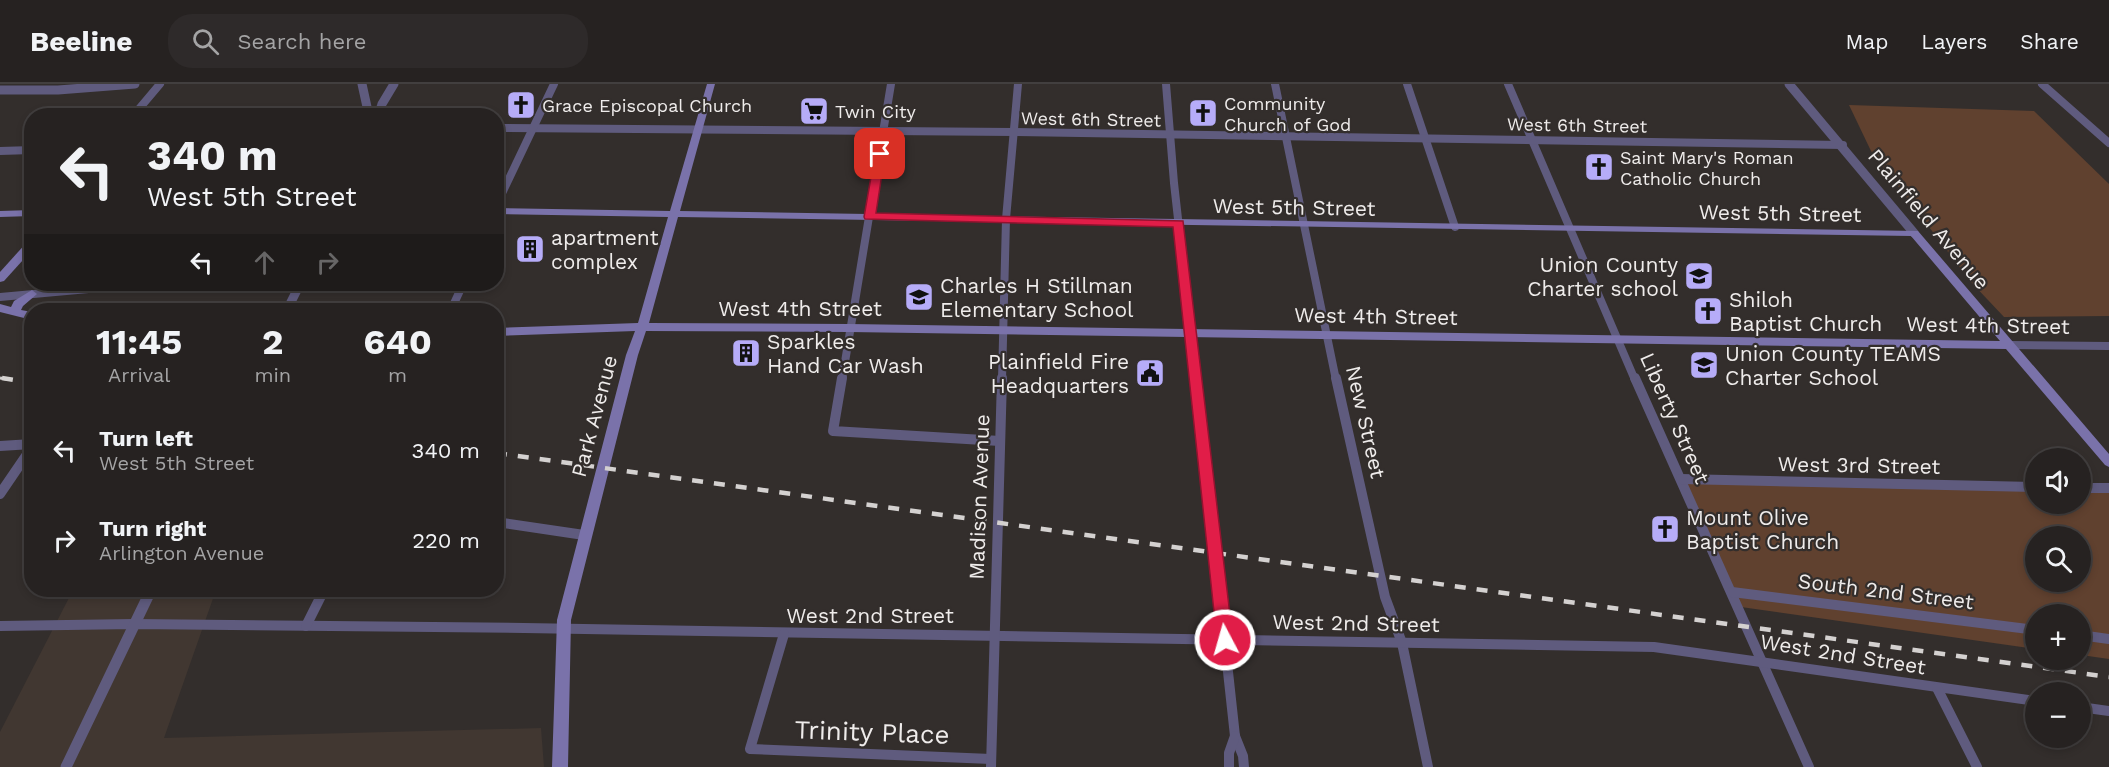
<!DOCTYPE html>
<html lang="en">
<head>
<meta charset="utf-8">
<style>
	body { margin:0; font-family:"Work Sans",sans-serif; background:#2e2a2a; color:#f1f3f6; height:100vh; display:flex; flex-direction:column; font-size:22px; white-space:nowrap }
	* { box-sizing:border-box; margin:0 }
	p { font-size:20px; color:#a4a4a5 }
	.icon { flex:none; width:33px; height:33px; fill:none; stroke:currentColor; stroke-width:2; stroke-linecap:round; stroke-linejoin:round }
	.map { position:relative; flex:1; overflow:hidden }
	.details { position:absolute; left:24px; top:219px; width:480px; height:294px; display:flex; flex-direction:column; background:#262221; border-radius:24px; box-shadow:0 3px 9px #0003,0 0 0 2px #423f3f }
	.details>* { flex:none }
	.guide { position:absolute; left:24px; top:24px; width:480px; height:183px; border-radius:24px; box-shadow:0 3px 9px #0003,0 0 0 2px #423f3f; background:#262221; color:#f1f3f6; overflow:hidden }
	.controls { position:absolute; left:2025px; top:364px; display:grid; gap:12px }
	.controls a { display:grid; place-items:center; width:66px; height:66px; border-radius:50%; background:#262221; box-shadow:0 3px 9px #0003,0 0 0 2px #423f3f; font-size:30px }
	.pin { position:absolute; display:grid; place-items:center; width:51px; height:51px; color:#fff; margin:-26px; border-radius:12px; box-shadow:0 3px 9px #0006 }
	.me { position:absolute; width:66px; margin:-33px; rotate:354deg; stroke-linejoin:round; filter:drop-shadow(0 0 4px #0008) }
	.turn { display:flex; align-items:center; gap:21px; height:126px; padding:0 24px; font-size:27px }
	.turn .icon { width:78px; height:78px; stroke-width:2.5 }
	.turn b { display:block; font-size:42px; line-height:51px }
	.lanes { display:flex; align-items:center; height:57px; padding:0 24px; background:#0003; justify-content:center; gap:30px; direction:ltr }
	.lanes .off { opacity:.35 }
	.eta { display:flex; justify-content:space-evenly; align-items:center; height:102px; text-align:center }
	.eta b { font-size:36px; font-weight:700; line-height:42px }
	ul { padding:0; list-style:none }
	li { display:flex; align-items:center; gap:18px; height:90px; padding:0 24px }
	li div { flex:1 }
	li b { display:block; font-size:22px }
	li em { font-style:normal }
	header { display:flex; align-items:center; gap:36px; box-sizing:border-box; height:84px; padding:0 30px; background:#262221; border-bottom:2px solid #423f3f }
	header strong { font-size:28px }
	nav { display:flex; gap:33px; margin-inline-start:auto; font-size:21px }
	.search { width:420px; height:54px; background:#2e2a2a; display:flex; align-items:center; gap:15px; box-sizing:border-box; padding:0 21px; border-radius:24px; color:#a4a4a5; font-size:22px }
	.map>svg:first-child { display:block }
	.built { fill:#413731 }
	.green { fill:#60412f; fill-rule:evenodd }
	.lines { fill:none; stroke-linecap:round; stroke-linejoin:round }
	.minor-far1 { stroke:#5f5b7e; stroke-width:8 }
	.minor { stroke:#5f5b7e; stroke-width:10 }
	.tertiary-far1 { stroke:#5f5b7e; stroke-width:9 }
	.tertiary { stroke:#5f5b7e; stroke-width:11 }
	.secondary { fill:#7a72aa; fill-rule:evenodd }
	.rail-far1 { stroke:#d4d1d0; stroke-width:3; stroke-dasharray:9 9; stroke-linecap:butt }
	.rail { stroke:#d4d1d0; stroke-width:4.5; stroke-dasharray:11 11; stroke-linecap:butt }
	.route { fill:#e11d48; stroke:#92132f; stroke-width:1.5 }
	.labels { text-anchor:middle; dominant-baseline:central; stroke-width:4.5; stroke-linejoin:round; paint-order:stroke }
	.far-poi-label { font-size:18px; fill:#efeceb; stroke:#332e2c; text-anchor:start }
	.far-street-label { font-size:18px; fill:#efeceb; stroke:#332e2c }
	.street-label { font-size:21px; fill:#efeceb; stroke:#332e2c }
	.poi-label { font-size:21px; fill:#efeceb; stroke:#332e2c; text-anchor:start }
	.near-street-label { font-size:26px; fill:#efeceb; stroke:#332e2c }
</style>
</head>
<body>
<header>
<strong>Beeline</strong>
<div class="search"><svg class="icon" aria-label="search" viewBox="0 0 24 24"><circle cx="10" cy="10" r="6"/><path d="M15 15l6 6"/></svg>Search here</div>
<nav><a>Map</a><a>Layers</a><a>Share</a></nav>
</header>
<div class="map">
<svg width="2109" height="683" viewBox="0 0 2109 683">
	<rect width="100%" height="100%" fill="#332e2c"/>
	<path class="built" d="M73 506H216L164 654 541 644 544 683H0V648Z"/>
	<g class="green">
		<path d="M1849 21 2034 27 2109 100V232L2004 233 1971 198 1871 67Z"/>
		<path d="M1686 398 2035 403 2036 420H2080L2081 404 2109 406V575L2081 571 2080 531H2036L2035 565 1741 523ZM2036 453H2080V498H2036Z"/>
	</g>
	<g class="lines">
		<g class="minor-far1">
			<path d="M1166 0 1174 99 1196 296"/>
			<path d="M1275 0 1336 296"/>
			<path d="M1407 0 1455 143"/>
			<path d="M1508 0 1635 296"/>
			<path d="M2042 0 2109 59"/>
			<path d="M133 32 160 0"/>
			<path d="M376 32 382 20"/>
			<path d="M496 44 1013 48 1843 61"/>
			<path d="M0 67 32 66"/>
			<path d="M496 122 554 0"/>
			<path d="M0 213 144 200"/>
			<path d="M451 226 463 200"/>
			<path d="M2010 261 2109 262"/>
			<path d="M842 296 891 0"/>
			<path d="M1002 296 1006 135 1018 0"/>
		</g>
		<g class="minor">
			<path d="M842 294 833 347 1000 357"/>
			<path d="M1196 294 1235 652 1243 672 1244 683"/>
			<path d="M1336 294 1385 513 1402 559 1428 683"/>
			<path d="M1635 294 1809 683"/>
			<path d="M0 362 32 360"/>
			<path d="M1681 395 2036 403"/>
			<path d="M2080 404H2109"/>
			<path d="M0 410 32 363"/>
			<path d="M496 438 584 451"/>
			<path d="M1732 508 2036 546"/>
			<path d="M0 542 134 540 524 544 1654 563 2036 617"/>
			<path d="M306 542 324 506"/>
			<path d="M784 550 750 665 991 675"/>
			<path d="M2080 551 2109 555"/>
			<path d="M1937 604 1977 683"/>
			<path d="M2080 623 2109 627"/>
			<path d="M991 683 1002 294"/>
			<path d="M1229 683V669L1235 652"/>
		</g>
		<g class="tertiary-far1">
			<path d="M362 0 369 32"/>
			<path d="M1789 0 1914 149"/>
			<path d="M0 6H58L135 0"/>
			<path d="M382 20 394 0"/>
			<path d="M287 226 300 200"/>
		</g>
		<path class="tertiary" d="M66 683 151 506"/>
		<g class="secondary">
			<path d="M707 0H715L680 127 1918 147 2109 370V383L2105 381 2006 265 849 248 646 247 638 271 571 536 568 683H552L557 536 626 271 635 247 496 252V244L638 239 668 133 496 130V124L670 127ZM678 133 1911 152 2000 257 849 240 649 239Z"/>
			<path d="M32 126V132L0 133V127Z"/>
			<path d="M32 156V166L4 197 0 198V188L28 157Z"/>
			<path d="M32 206 37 210 23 222 21 226 32 228V236L0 228V220L11 223 14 217Z"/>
		</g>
		<path class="rail-far1" d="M0 294 12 296"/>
		<g class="rail">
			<path d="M2 294 32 299"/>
			<path d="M496 369 2109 593"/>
		</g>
	</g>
	<path class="route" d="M880 66 885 70 876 129 1183 137 1233 556 1231 561 1225 563 1219 561 1217 556 1173 143 865 135 864 133 875 70Z"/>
	<defs>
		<g id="church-square" transform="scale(1.5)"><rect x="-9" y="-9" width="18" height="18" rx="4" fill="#b6acf8" stroke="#332e2c"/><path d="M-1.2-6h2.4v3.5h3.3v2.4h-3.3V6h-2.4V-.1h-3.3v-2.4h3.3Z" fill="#111"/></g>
		<g id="supermarket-square" transform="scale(1.5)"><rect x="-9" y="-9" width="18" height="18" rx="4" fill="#b6acf8" stroke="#332e2c"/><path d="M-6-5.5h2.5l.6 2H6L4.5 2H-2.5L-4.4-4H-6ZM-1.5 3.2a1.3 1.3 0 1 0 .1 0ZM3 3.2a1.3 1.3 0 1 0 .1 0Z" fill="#111"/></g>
		<g id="building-square" transform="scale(1.5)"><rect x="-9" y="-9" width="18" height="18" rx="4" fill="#b6acf8" stroke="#332e2c"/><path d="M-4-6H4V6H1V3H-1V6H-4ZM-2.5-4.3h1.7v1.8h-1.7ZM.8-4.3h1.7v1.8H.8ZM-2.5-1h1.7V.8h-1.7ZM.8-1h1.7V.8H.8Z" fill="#111"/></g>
		<g id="school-square" transform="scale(1.5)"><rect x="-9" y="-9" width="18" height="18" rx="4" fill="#b6acf8" stroke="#332e2c"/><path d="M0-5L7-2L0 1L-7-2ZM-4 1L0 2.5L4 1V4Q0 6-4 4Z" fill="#111"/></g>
		<g id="civic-square" transform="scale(1.5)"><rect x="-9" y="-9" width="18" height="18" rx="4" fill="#b6acf8" stroke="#332e2c"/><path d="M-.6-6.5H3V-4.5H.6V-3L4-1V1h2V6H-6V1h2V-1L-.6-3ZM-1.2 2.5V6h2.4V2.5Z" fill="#111"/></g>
	</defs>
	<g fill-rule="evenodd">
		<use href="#church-square" x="521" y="21"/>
		<use href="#supermarket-square" x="814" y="27"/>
		<use href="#church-square" x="1203" y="29"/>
		<use href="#church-square" x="1599" y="83"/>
		<use href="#building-square" x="530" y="165"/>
		<use href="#school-square" x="1699" y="192"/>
		<use href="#school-square" x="919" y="213"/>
		<use href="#church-square" x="1708" y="227"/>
		<use href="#building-square" x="746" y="269"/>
		<use href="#school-square" x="1704" y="281"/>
		<use href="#civic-square" x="1150" y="289"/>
		<use href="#church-square" x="1665" y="445"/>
	</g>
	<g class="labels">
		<g class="far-poi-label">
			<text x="1224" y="19">Community<tspan x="1224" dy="21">Church of God</tspan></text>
			<text x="542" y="21">Grace Episcopal Church</text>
			<text x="835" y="27">Twin City</text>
			<text x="1620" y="73">Saint Mary's Roman<tspan x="1620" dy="21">Catholic Church</tspan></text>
		</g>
		<g class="far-street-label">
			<text transform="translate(1091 35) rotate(1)">West 6th Street</text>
			<text transform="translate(1577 41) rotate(1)">West 6th Street</text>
		</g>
		<g class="street-label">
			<text transform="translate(1294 123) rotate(1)">West 5th Street</text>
			<text transform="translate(1780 129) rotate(1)">West 5th Street</text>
			<text transform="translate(1929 135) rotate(50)">Plainfield Avenue</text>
			<text x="800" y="224">West 4th Street</text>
			<text transform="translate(1376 232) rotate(1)">West 4th Street</text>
			<text transform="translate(1988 241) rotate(1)">West 4th Street</text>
			<text transform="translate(594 332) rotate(-75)">Park Avenue</text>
			<text transform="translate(1675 334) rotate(66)">Liberty Street</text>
			<text transform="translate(1366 338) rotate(77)">New Street</text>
			<text transform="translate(1859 381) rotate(1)">West 3rd Street</text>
			<text transform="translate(979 413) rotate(-88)">Madison Avenue</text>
			<text transform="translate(1886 507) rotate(7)">South 2nd Street</text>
			<text x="870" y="531">West 2nd Street</text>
			<text transform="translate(1356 539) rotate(1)">West 2nd Street</text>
			<text transform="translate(1843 570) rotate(9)">West 2nd Street</text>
		</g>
		<g class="poi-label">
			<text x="551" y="153">apartment<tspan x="551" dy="24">complex</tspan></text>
			<text x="1678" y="180" text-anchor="end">Union County<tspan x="1678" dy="24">Charter school</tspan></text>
			<text x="940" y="201">Charles H Stillman<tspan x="940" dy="24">Elementary School</tspan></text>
			<text x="1729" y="215">Shiloh<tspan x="1729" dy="24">Baptist Church</tspan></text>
			<text x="767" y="257">Sparkles<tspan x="767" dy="24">Hand Car Wash</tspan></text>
			<text x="1725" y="269">Union County TEAMS<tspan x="1725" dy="24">Charter School</tspan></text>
			<text x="1129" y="277" text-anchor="end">Plainfield Fire<tspan x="1129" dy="24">Headquarters</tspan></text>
			<text x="1686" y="433">Mount Olive<tspan x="1686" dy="24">Baptist Church</tspan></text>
		</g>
		<g class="near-street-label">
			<text transform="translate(872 648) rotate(2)">Trinity Place</text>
		</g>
	</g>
</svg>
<div class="controls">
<a><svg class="icon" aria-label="sound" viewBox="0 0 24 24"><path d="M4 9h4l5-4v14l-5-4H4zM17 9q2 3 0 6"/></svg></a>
<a><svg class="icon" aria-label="search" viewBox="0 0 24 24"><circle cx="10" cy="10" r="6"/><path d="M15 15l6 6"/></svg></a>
<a>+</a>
<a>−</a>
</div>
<div class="pin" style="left:880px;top:70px;background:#d93025"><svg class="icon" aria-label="arrive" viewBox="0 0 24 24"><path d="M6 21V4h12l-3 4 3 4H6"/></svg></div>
<svg class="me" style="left:1225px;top:556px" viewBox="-20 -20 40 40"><circle r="17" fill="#e11d48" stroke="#fff" stroke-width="3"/><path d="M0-11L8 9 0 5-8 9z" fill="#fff"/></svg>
<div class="guide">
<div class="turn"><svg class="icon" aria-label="left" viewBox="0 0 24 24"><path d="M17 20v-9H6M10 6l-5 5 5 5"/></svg><div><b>340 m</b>West 5th Street</div></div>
<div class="lanes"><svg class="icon" aria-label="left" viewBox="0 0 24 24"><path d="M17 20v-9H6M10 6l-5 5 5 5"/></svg><svg class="icon off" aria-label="ahead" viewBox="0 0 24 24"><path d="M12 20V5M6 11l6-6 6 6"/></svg><svg class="icon off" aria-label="right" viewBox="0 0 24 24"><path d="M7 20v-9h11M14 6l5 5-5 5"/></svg></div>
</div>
<section class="details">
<div class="eta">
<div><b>11:45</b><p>Arrival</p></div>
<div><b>2</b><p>min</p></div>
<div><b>640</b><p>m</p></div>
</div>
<ul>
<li><svg class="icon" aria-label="left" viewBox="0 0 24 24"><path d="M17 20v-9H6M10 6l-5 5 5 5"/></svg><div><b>Turn left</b><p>West 5th Street</p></div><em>340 m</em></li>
<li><svg class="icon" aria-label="right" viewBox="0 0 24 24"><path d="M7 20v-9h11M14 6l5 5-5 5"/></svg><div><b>Turn right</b><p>Arlington Avenue</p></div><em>220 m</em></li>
</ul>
</section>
</div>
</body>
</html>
